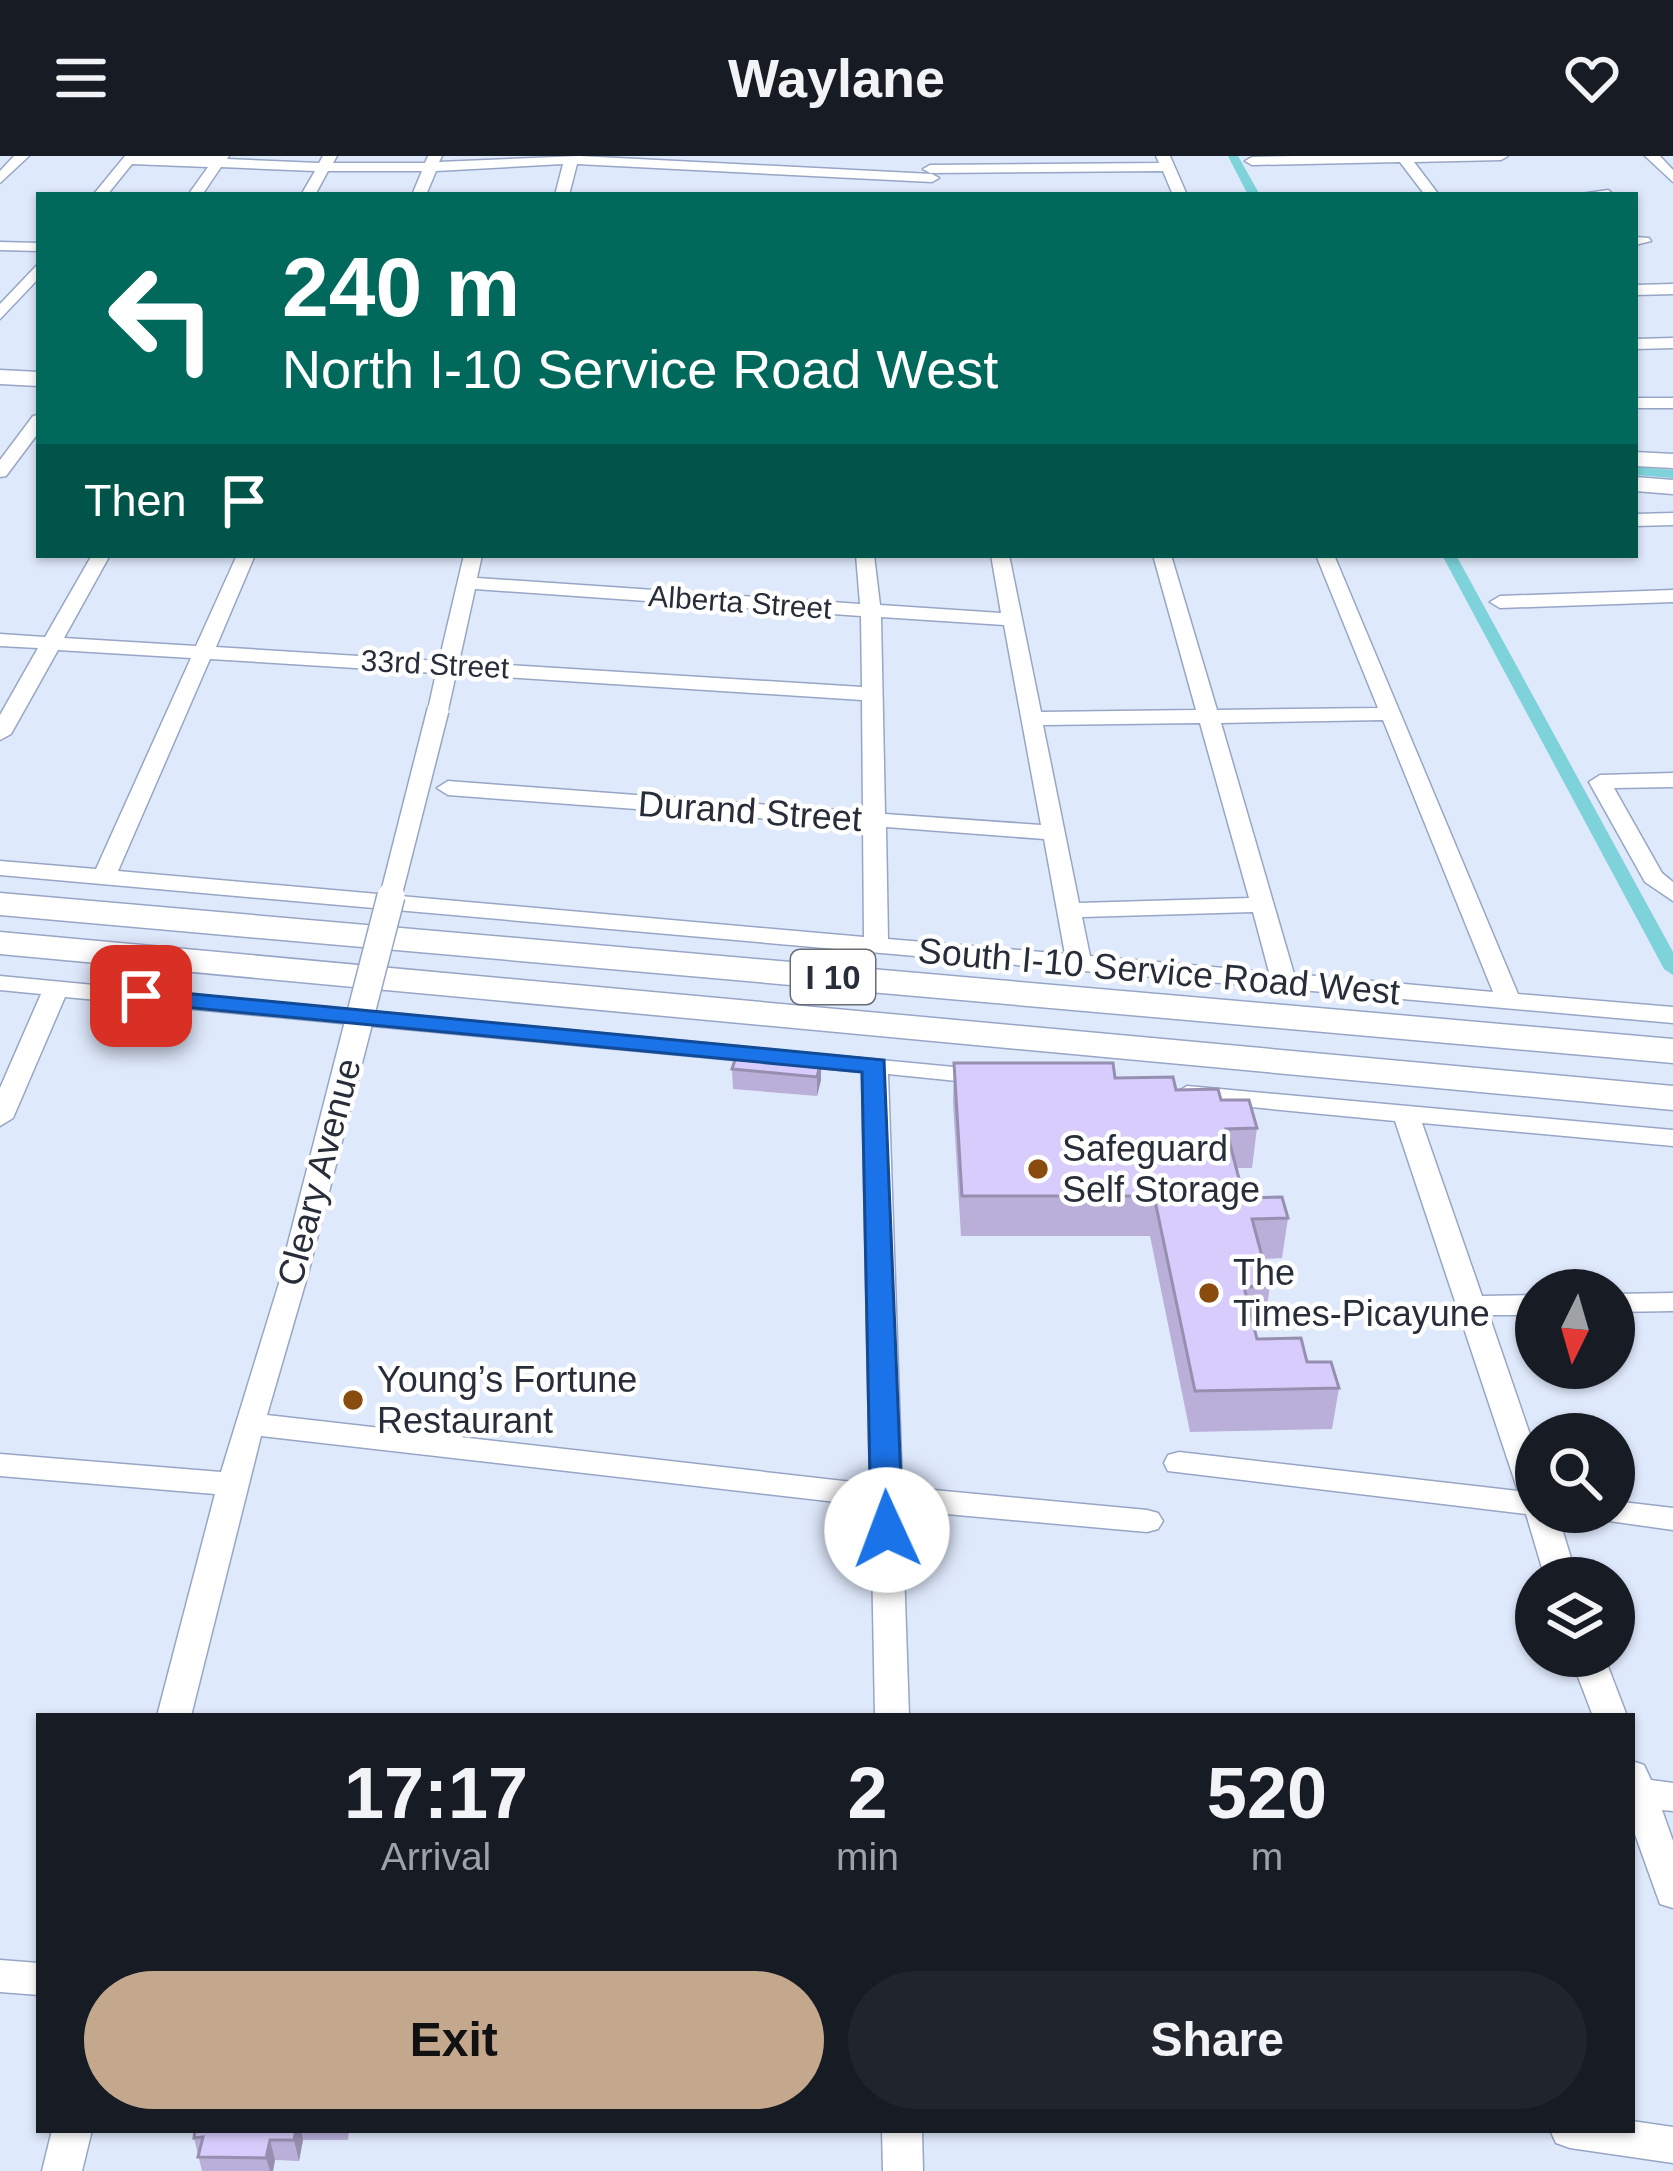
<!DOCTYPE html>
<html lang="en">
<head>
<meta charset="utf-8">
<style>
	body { margin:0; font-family:Arial,sans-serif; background:#20242c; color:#f1f3f6; height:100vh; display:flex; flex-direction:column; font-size:45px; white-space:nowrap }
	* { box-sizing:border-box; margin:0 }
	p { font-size:39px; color:#9ea1a6 }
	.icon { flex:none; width:66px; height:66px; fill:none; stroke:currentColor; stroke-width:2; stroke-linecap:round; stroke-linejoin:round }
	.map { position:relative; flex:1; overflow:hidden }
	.side { position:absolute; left:36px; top:1557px; width:1599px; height:420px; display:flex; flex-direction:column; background:#171b24; border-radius:0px; box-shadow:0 3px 9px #0004 }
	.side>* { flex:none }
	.top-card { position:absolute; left:36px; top:36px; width:1602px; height:366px; border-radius:0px; box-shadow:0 3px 9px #0004; background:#00695c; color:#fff; overflow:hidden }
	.needle { width:78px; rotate:185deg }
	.controls { position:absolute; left:1515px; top:1113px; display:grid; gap:24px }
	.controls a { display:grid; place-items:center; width:120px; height:120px; border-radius:50%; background:#171b24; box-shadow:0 3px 9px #0004; font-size:60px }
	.pin { position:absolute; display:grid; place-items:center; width:102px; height:102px; color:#fff; margin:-51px; border-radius:24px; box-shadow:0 6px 18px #0006 }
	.me { position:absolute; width:132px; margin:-66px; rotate:358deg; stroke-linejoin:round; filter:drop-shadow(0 0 9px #0008) }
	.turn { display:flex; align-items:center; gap:42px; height:252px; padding:0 48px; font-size:54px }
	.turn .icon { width:156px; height:156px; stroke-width:2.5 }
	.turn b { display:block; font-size:84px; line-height:102px }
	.then { display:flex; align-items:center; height:114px; padding:0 48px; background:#0003; gap:24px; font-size:45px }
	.eta { display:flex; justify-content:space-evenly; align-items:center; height:204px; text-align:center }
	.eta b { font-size:72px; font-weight:700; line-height:84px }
	.cta { display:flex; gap:24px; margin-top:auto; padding:24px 48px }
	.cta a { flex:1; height:138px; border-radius:72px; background:#c3a88e; color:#111; font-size:48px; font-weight:700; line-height:138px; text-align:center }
	.cta a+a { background:#20242c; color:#f1f3f6 }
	header { display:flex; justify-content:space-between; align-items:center; height:156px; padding:0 48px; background:#171b24; font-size:54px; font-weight:700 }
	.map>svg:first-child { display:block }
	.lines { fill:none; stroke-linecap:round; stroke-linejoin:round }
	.canal { fill:#7ed2da; fill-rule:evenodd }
	.minor-casing { stroke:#97a6c5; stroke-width:3 }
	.major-casing { stroke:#97a6c5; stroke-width:3 }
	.highway-casing { stroke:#97a6c5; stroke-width:3 }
	.minor { fill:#fff; fill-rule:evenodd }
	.major { fill:#fff; fill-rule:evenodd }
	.highway { fill:#fff; fill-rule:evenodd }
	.minor-bridge-far1-casing { stroke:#97a6c5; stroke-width:24; stroke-linecap:butt }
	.minor-bridge-casing { stroke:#97a6c5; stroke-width:30; stroke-linecap:butt }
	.minor-bridge-far1 { stroke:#fff; stroke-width:21 }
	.minor-bridge { stroke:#fff; stroke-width:27 }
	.wall { fill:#b9afd9 }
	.shaded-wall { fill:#968fb0 }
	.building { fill:#d7ccfc; stroke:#968fb0; stroke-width:3 }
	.route { fill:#1a73e8; stroke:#114b97; stroke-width:3 }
	.poi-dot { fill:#8a4c0e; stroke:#fff; stroke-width:4.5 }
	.labels { text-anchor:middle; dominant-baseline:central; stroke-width:9; stroke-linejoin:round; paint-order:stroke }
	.far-street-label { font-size:30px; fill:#272d39; stroke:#fff }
	.shield { fill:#fff; stroke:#686c74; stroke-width:3 }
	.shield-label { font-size:33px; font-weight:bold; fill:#272d39 }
	.street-label { font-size:36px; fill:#272d39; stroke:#fff }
	.poi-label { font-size:36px; fill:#272d39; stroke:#fff; text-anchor:start }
</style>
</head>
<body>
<header><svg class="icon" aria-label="menu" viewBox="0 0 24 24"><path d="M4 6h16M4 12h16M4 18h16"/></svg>Waylane<svg class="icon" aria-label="heart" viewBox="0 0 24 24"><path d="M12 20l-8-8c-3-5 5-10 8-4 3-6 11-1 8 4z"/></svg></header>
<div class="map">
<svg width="1673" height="2015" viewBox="0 0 1673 2015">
	<rect width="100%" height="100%" fill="#dfe9fc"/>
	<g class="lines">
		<g class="canal">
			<path d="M1228 0H1238L1260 39H1248Z"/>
			<path d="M1635 311 1673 314V322L1635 319Z"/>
			<path d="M1442 399H1456L1673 796V819L1664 813Z"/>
		</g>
		<g class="minor-casing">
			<g id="minor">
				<path d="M14 0H29L0 27V15Z"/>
				<path d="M125 0H229L227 3 319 7 323 0H337L333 7H425L428 0H442L439 6 579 0 932 18 939 22 932 26 577 8 569 39H555L563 8 436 15 426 39H412L422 15H328L315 39H301L315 15 221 11 202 39H188L208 11 132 8 107 39H93Z"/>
				<path d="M1156 0H1170L1187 39H1173L1163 15 930 17 923 13 930 9 1159 7Z"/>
				<path d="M1296 0H1508L1501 4 1414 6 1439 39H1425L1400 6 1252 9 1245 5 1252 1Z"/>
				<path d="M1645 0H1660L1673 14V26Z"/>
				<path d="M1608 34 1614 39H1574Z"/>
				<path d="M1635 81 1649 82 1651 85 1635 89Z"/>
				<path d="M0 86 39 87V95L0 94Z"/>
				<path d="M39 107V122L0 163V148Z"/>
				<path d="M1673 128V138L1635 139V129Z"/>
				<path d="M1673 182V192L1635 193V183Z"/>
				<rect x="1635" y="242" width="38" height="10"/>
				<path d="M39 259V276L6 320 0 321V304L33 260Z"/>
				<path d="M1673 357V369L1635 370V358Z"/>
				<path d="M92 399H110L64 482 196 490 237 399H255L216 491 439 505 464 399H482L477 422 860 448 856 399H874L880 449 1001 457 991 399H1009L1041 556 1196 554 1153 399H1171L1217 554 1378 552 1316 399H1334L1518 838 1673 851V867L0 719V705L96 713 191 502 58 494 11 578 0 584V559L38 492 0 490V478L45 481ZM475 433 861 460 862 531 459 506ZM881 461 1004 469 1041 669 885 658ZM210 503 436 517 428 554 438 560 448 554 456 518 862 544 863 656 448 625 437 632 448 639 863 670 864 781 118 715ZM1383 564 1493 836 1294 818 1221 567ZM1200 567 1249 742 1079 747 1043 569ZM886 671 1044 683 1065 798 888 783ZM1253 756 1269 816 1090 800 1082 761Z"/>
				<path d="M1673 434V446L1500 452 1490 446 1500 440Z"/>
				<path d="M1673 617V631L1614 632 1662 717 1673 726V745L1645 726 1589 626 1600 619Z"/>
				<path d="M0 820 996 915 1000 920 987 928 888 918 902 1331 1147 1354 1158 1357 1163 1365 1158 1373 1147 1376 902 1354 909 1560H875L871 1350 261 1280 191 1560H157L215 1338 0 1320V1298L221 1316 284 1111H304L308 1118 267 1259 870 1328 862 916 65 841 13 962 0 970V932L41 838 0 834Z"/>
				<path d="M1187 930 1673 974V990L1422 967 1482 1140 1536 1139V1159H1489L1536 1296V1356H1557L1577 1422H1545L1526 1358 1168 1315 1164 1307 1168 1299 1179 1296 1518 1335 1395 965 1178 944 1174 938Z"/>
				<path d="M1673 1137V1155L1614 1156V1138Z"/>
				<path d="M1614 1345 1673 1352V1374L1602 1364 1597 1356H1614Z"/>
				<path d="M1570 1500H1604L1627 1560H1593Z"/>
				<path d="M1632 1605 1644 1609 1651 1624 1673 1627V1655L1662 1654 1673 1685V1752L1660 1748 1632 1670Z"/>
				<path d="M0 1804 39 1807V1839L0 1836Z"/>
				<path d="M1632 1965 1673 1971V2007L1570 1992 1556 1987 1550 1974H1632Z"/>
				<path d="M52 1974H92L82 2015H42Z"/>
				<path d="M882 1974H922L923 2015H883Z"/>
			</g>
		</g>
		<g class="major-casing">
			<g id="major">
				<path d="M0 214 39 216V230L0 228Z"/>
				<path d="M1635 296 1673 298V312L1635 310Z"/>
				<path d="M1635 321 1673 324V338L1635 335Z"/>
			</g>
		</g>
		<g class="highway-casing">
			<g id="highway">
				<path d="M0 737 1673 883V907L0 759Z"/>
				<path d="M0 776 1673 930V954L0 798Z"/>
			</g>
		</g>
		<use href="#minor" class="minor"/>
		<use href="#major" class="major"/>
		<use href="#highway" class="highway"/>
		<g class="minor-bridge-far1-casing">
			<path id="minor-bridge-far1" d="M390 743 438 554"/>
		</g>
		<g class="minor-bridge-casing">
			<path id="minor-bridge" d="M294 1118 391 740"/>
		</g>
		<use href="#minor-bridge-far1" class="minor-bridge-far1"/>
		<use href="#minor-bridge" class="minor-bridge"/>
	</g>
	<g class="wall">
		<path d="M821 905V924L817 940 733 933 732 913Z"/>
		<path d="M954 907 1115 922 1176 934 1221 944 1257 972 1252 1012H1236L1244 1042 1288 1062 1282 1102 1263 1103 1270 1130 1264 1171H1254L1257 1183 1307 1206 1339 1232 1332 1273 1190 1276 1150 1080H961L953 946Z"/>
		<path d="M195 1974H349L348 1984H303L299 2005 275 2004 273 2015H202L194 1982Z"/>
	</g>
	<g class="shaded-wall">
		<path d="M821 905V924L817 940V921Z"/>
		<path d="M296 1974H301L303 1984 299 2005 294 1984Z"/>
		<path d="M270 1984 275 2004 273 2015H270L266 2002Z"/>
	</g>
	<g class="building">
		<path d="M737 898 821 905 817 921 732 913Z"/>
		<path d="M954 907H1113L1115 922 1173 921 1176 934 1218 933 1221 944H1249L1257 972 1226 973 1244 1042 1282 1041 1288 1062 1252 1063 1270 1130 1244 1131 1257 1183 1301 1182 1307 1206H1331L1339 1232 1195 1235 1154 1040H962Z"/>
		<path d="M195 1974H296L294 1984H270L266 2002 198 2001 203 1981 194 1982Z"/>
	</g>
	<path class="route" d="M141 833 884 904 903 1374 898 1382H876L871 1374 862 916 132 846V835Z"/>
	<g class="poi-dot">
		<circle cx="1038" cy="1013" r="12"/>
		<circle cx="1209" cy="1137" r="12"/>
		<circle cx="353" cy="1244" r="12"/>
	</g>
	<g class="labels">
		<g class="far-street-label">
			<text transform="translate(740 446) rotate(4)">Alberta Street</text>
			<text transform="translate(435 508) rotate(3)">33rd Street</text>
		</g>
		<rect class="shield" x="791" y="794" width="84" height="54" rx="9"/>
		<g class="shield-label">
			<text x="833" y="821">I 10</text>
		</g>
		<g class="street-label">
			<text transform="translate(750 655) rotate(4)">Durand Street</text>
			<text transform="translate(1159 815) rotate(5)">South I-10 Service Road West</text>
			<text transform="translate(319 1016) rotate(-75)">Cleary Avenue</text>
		</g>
		<g class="poi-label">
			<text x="1062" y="992">Safeguard<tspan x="1062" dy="41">Self Storage</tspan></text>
			<text x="1233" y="1116">The<tspan x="1233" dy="41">Times-Picayune</tspan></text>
			<text x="377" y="1223">Young’s Fortune<tspan x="377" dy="41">Restaurant</tspan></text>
		</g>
	</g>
</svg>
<div class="controls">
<a><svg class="needle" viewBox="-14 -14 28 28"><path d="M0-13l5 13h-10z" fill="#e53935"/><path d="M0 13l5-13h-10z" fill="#9ea1a6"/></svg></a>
<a><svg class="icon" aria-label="search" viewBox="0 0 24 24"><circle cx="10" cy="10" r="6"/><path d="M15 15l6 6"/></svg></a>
<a><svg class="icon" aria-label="layers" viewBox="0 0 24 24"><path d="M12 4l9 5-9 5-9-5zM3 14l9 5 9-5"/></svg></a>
</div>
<div class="pin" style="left:141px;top:840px;background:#d93025"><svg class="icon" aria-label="arrive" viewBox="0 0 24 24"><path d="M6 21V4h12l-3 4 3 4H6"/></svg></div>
<svg class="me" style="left:887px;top:1374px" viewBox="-20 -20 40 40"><circle r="19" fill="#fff"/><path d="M0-13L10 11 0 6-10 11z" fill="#1a73e8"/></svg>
<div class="top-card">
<div class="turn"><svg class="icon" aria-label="left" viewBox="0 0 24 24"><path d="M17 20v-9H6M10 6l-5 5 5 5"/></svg><div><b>240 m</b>North I-10 Service Road West</div></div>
<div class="then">Then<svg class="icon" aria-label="arrive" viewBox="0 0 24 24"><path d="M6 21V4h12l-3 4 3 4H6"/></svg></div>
</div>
<section class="side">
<div class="eta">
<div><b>17:17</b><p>Arrival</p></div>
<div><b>2</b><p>min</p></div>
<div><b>520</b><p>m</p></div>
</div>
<div class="cta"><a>Exit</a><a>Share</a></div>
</section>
</div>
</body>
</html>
